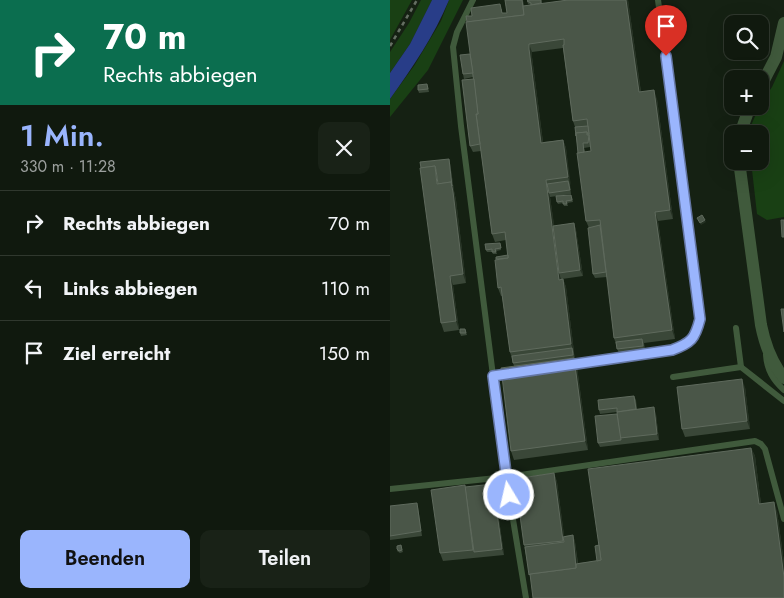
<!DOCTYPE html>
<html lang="de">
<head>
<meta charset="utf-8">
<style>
	body { margin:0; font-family:Jost,sans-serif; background:#192217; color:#f1f3f6; height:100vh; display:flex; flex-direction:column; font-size:19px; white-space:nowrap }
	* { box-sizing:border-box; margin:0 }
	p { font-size:16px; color:#9ca09e }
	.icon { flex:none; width:28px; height:28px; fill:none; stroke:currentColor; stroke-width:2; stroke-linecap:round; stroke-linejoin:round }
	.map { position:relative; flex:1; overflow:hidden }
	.panel { display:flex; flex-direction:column; background:#10190e; width:390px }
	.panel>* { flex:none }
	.hud { background:#0b6e4f; color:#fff; overflow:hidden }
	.fabs { position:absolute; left:334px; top:15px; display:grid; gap:10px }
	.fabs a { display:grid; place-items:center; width:45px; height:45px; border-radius:10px; background:#10190e; box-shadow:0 5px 20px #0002,0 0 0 1px #30382e; font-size:25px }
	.pin { position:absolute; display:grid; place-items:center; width:42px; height:42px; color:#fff; margin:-51px -21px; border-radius:50% 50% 50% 0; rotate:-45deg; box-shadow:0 0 5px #0007 }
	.pin .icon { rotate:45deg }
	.me { position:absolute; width:55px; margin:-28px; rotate:351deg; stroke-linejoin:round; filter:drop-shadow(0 0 4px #0008) }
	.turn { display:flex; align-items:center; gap:18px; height:105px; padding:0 20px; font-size:22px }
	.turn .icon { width:65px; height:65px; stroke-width:2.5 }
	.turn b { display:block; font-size:35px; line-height:42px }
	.round { display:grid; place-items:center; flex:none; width:52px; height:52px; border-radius:10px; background:#192217 }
	.headline { display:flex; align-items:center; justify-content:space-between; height:85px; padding:0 20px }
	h1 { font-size:30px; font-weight:600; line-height:38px; color:#9ab5fd }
	.button { display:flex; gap:10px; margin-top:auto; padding:10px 20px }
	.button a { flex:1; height:58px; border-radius:10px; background:#9ab5fd; color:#111; font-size:20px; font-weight:600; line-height:58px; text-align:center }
	.button a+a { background:#192217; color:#f1f3f6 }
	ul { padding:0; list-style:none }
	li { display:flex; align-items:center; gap:15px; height:65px; padding:0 20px; border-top:1px solid #30382e }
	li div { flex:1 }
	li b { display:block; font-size:19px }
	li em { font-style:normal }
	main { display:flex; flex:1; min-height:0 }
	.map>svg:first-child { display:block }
	.green { fill:#194014 }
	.water { fill:#283d88 }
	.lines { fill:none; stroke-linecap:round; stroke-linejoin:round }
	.path { stroke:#656f63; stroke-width:2.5; stroke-dasharray:4 4; stroke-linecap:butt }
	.lane { stroke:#405a3c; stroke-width:6 }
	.street { stroke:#405a3c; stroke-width:12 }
	.wall { fill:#3a4738; fill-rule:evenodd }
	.shaded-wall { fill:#253123 }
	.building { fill:#4a5648; stroke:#5f6a5d }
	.route-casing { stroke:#6476a4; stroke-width:12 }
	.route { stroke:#9ab5fd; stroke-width:9 }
</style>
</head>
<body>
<main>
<section class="panel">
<div class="hud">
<div class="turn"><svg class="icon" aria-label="right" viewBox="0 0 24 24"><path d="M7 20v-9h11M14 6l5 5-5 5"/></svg><div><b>70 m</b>Rechts abbiegen</div></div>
</div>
<div class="headline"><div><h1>1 Min.</h1><p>330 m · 11:28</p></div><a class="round"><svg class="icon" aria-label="close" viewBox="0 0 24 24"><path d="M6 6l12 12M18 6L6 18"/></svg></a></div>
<ul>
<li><svg class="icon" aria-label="right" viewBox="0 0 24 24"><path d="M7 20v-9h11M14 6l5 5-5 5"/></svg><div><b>Rechts abbiegen</b></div><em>70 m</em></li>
<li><svg class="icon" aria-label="left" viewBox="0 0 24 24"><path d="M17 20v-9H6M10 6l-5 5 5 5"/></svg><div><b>Links abbiegen</b></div><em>110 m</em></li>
<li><svg class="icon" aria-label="arrive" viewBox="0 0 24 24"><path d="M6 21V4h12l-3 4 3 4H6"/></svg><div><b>Ziel erreicht</b></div><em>150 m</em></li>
</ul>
<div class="button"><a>Beenden</a><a>Teilen</a></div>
</section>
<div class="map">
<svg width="394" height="598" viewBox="0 0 394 598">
	<rect width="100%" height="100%" fill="#152113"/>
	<g class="green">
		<path d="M0 0H22L0 40Z"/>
		<path d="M31 0H42L20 44 0 73V52L19 23Z"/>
		<path d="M59 0H73L38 70 0 117V99L24 66 51 21Z"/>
		<path d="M394 61V217L377 220 367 214 361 161H370V134H359V130L370 105 382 87Z"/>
	</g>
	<path class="water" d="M42 0H59C44 36 23 67 0 99V73L20 44Z"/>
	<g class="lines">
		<path class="path" d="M0 46 27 0"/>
		<g class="lane">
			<path d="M83 0 67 32 63 47 71 126 116 477 136 598"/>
			<path d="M346 328 351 367"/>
			<path d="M376 355C377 370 383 380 394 390"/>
			<path d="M179 365 282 350C301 343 305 339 310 319L268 0"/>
			<path d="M283 377 351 367 394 401"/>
			<path d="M0 489 116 477 365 441 371 444 375 449 394 519"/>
		</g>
		<g class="street">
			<path d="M370 88 386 57 394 23"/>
			<path d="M350 134 360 106"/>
			<path d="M349 161 371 325C375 345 381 362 394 378"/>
		</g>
	</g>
	<g class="wall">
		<path d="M115 0H133L134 6 141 5 138 4 137 1 151 0 152 4 178 0H238L251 92 267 99 283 219 268 221 285 339 254 343 255 350 229 354 224 338 217 277 205 278 203 274 199 228 196 221 185 127 183 121 173 48 142 52V57L153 142 173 140 176 148 181 194 160 197 164 226 184 223 186 230 193 276 172 279H173L176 287 184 352V353L185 360 187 367 198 450 124 460 121 451 124 366 120 352 112 296H111L108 288 118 255 116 240 105 242 102 234 91 151 83 152 80 146 83 77 74 79 73 74 80 54 77 22 112 9V13H117ZM200 145 201 151 195 152 194 148 200 147Z"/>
		<path d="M38 87 39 92 29 93 28 90Z"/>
		<path d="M59 159 60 163 64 191 66 200 76 283 63 285 69 330 54 332 51 323Z"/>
		<path d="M182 197 183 202 177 203 178 206H174L173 203 168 204 167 202Z"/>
		<path d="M110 243 111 250 106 251 107 254H103L102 252H97L96 250Z"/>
		<path d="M75 329 77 335 71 336 70 333Z"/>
		<path d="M355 387 360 429 295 437 292 429Z"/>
		<path d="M244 396 246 400 247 409 266 414 269 440 210 447 208 443 227 414V412L210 414 209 410Z"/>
		<path d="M361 448 365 456 371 504 387 511 394 563V598L140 577 134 545 164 473 167 482 174 536 183 535 185 542 188 563 207 561 209 545Z"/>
		<path d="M75 487 105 491 114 555 53 561 50 553Z"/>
		<path d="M12 505 28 507 32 536 0 540V506Z"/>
		<path d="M11 545 13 552 10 553 7 551V549Z"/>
	</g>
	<g class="shaded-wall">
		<path d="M236 0H238L252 101 249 92Z"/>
		<path d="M139 44 142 52V57L154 151 151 143 139 49Z"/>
		<path d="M264 90 267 99 283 219 280 210Z"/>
		<path d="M173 140 176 148 181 186 178 177Z"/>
		<path d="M59 159 60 163 64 191 66 200 76 283 73 274 61 182Z"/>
		<path d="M156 180 159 189V193L160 197 165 230 169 273 171 279 172 288 169 280Z"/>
		<path d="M265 212 268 221 285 339 282 330Z"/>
		<path d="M315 220 316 222 311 225 310 223Z"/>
		<path d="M184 223 186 230 193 276 190 270Z"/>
		<path d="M60 276 63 285 69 330 66 321Z"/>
		<path d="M173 279 176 287 184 352 181 344Z"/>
		<path d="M184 358 187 367 198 450 195 441Z"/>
		<path d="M352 379 355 387 360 429 357 421Z"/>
		<path d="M264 407 266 414 269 440 267 434Z"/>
		<path d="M361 448 365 456 372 513 369 504Z"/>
		<path d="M164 473 167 482 176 549 173 541Z"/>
		<path d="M103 484 105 491 114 555 112 549Z"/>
		<path d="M384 502 387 511 394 563V577Z"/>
		<path d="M183 535 185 542 189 576 187 570Z"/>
	</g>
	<g class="building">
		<path d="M115 0H132L134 15 77 22 76 16H82L81 8 110 4 112 13H117Z"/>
		<path d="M138 0H151V3L141 5V3L137 1Z"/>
		<path d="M178 0H236L249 92 264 90 280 210 265 212 282 330 224 338 210 220 196 221 187 153 201 151 197 119 183 121 173 45H174V39L139 44V49L151 143 173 140 178 177 156 180 169 280 173 279 181 344 120 352 111 287 108 288 105 260 118 258 115 232 102 234 86 114H88L76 22 134 15 133 6Z"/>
		<path d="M80 54 83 73 73 74 70 55Z"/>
		<path d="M84 79 88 114H86L90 144 80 146 72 80Z"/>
		<path d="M37 84 38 89 28 90V85Z"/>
		<path d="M198 126 199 134H197V132L186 133V136L185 127Z"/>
		<path d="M197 132V135H199L198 143H193L194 152 188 153 186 133Z"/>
		<path d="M59 159 62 186 61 182 48 184 46 170 45 166 31 168 30 162Z"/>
		<path d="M45 166 47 184 61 182 63 192 73 274 60 276 66 321 51 323 30 168Z"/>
		<path d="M178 181 180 190 159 193 157 184Z"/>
		<path d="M181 195 182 200 176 201 177 204H173V201L167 202 166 196Z"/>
		<path d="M312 215 315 220 310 223 307 218Z"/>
		<path d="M391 220H394V237H392Z"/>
		<path d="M184 223 190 270 169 273 163 226Z"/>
		<path d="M210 225 216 272 203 274 198 228Z"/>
		<path d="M110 243 111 248 105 249 106 252H102V249L96 250 95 244Z"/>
		<path d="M118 255V258L106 259V257Z"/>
		<path d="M391 309H394V332Z"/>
		<path d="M70 329H75L76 333H70Z"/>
		<path d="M252 339 253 346 227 349 226 342Z"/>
		<path d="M182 348 183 355 123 363 122 356Z"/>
		<path d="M184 358 195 441 121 451 111 368Z"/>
		<path d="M352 379 357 421 292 429 287 387Z"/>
		<path d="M244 396 246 409 227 412V408L209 410 208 400Z"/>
		<path d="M264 407 267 434 230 438 227 412Z"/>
		<path d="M227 414 231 440 208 443 205 416Z"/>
		<path d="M361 448 369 504 384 502 394 577V598H143L140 574 186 568V564L211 560 198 469Z"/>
		<path d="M164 473 173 541 134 545 125 479Z"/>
		<path d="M103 484 112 549 84 552 75 487Z"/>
		<path d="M75 485 83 550 50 553 41 490Z"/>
		<path d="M27 503 31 531 0 536V506Z"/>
		<path d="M183 535 186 568 140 574 139 575 135 547 174 542 173 537Z"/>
		<path d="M11 545 12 550 9 551 7 549V546Z"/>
		<path d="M209 545 211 560 207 561 205 546Z"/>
	</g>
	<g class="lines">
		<g class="route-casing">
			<path id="route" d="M119 495 103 376 282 350C301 343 305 339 310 319L276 56"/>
		</g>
		<use href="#route" class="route"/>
	</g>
</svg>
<div class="fabs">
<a><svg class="icon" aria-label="search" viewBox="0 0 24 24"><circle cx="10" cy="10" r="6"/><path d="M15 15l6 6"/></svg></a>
<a>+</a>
<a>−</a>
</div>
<div class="pin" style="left:276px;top:56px;background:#d93025"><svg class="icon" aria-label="arrive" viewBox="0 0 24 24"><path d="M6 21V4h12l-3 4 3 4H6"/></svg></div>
<svg class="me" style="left:119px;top:495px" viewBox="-20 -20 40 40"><circle r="17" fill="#9ab5fd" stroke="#fff" stroke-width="3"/><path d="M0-11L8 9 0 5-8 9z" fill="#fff"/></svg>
</div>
</main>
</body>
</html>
